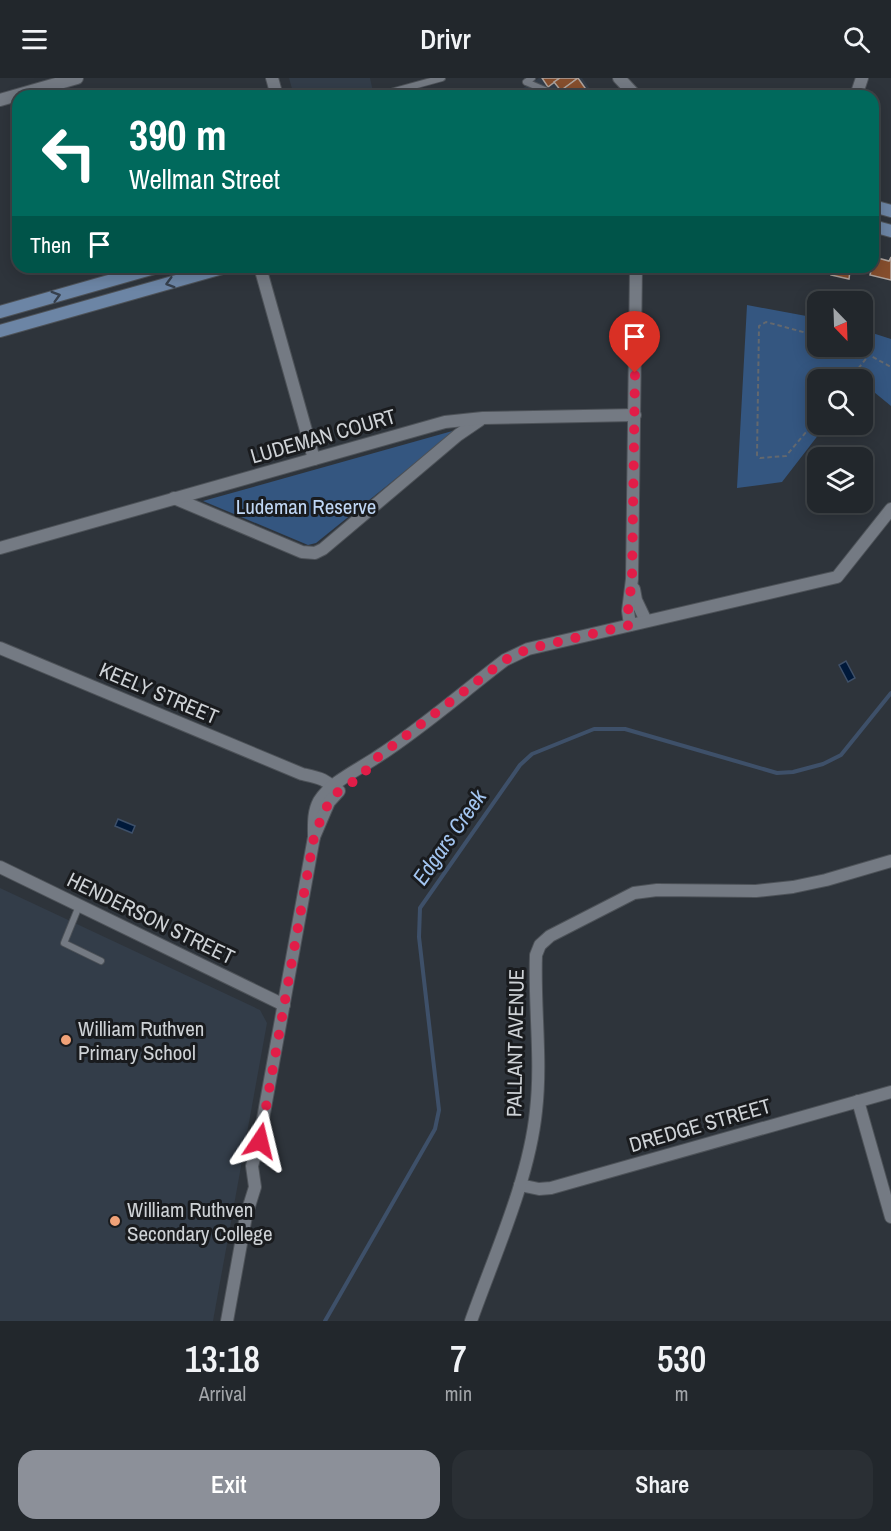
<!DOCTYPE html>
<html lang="en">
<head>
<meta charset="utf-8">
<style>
	body { margin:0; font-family:"Archivo Narrow",sans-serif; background:#2a2f34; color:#f1f3f6; height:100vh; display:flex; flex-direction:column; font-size:22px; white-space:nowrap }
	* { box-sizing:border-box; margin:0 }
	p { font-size:20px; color:#a2a5a9 }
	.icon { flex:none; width:33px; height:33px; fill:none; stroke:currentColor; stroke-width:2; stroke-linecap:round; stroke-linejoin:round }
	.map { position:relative; height:1243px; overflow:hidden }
	.side { display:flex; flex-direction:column; background:#22272c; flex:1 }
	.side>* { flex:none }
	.guide { position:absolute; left:12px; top:12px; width:867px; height:183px; border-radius:18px; box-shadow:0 3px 15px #0003,0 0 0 2px #3f4448; background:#00695c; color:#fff; overflow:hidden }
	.needle { width:39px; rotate:157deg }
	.tools { position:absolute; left:807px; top:213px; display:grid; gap:12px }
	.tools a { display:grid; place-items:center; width:66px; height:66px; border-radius:12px; background:#22272c; box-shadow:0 3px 15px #0003,0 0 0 2px #3f4448; font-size:30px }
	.pin { position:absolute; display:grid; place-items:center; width:51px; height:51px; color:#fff; margin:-62px -26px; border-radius:50% 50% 50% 0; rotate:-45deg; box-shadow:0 0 6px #0007 }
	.pin .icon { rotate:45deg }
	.me { position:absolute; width:66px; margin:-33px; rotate:10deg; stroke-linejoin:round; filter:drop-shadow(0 0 4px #0008) }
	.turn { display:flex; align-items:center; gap:21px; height:126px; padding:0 18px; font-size:27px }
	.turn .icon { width:78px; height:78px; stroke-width:2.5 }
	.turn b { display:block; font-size:42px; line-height:51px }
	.then { display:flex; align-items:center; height:57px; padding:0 18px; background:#0003; gap:12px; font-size:22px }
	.eta { display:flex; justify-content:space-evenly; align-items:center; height:102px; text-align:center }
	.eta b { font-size:36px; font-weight:600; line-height:42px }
	.action { display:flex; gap:12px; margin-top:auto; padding:12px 18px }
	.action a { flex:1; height:69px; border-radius:18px; background:#8c9099; color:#fff; font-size:24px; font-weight:600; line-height:69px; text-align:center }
	.action a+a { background:#2a2f34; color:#f1f3f6 }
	header { display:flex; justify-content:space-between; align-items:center; height:78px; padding:0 18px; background:#22272c; font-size:27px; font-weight:600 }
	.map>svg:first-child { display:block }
	.built { fill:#333d49 }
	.green { fill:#345680 }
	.water { fill:#00193a; stroke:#3e5069; stroke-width:1.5 }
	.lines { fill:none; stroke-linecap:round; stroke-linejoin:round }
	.stream { stroke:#3e5069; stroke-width:4 }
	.building { fill:#864e2d; stroke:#aea39d; stroke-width:1.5 }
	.lane-casing { stroke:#4d5258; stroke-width:8 }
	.street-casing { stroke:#4d5258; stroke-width:14 }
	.secondary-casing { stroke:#4d5258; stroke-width:14 }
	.path { stroke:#63686e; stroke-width:2; stroke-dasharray:4.5 3; stroke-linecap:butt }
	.lane { stroke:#747a83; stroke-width:6 }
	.street { stroke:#747a83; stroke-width:12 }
	.secondary { stroke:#6c85a5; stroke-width:12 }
	.oneway { stroke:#36404d }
	.route { stroke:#e11d48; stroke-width:10; stroke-dasharray:0 18 }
	.poi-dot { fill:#f0a278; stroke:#191b1e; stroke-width:2 }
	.labels { text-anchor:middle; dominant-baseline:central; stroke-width:6; stroke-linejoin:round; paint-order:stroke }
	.street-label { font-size:21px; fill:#ced2d6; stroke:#191b1e }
	.park-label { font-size:21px; fill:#c0d7f5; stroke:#191b1e }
	.poi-label { font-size:21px; fill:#ced2d6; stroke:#191b1e; text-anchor:start }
	.water-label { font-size:22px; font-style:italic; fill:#a3c5f0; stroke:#191b1e }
</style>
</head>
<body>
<header><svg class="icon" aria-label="menu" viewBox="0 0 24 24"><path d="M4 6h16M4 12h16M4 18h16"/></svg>Drivr<svg class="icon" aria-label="search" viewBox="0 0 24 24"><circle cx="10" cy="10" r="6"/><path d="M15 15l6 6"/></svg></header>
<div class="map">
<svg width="891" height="1243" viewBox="0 0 891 1243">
	<rect width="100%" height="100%" fill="#2e343b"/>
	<g class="built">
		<path d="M289 0H370L374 18H294Z"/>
		<path d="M539 0H582L595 18H514V16Z"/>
		<path d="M0 810 260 932 267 945 213 1243H0Z"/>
	</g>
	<g class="green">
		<path d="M747 227 817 240 818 268H862L863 252 891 261V328L863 305 862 302H818V346L826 347 782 404 737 410Z"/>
		<path d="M456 352 316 465 308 467 203 423Z"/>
	</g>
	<g class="water">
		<path d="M846 583 855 600 848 604 839 587Z"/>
		<path d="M118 741 135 748 132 755 115 748Z"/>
	</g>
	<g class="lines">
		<path class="stream" d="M325 1243 435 1051 439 1032 419 859 420 830 520 687 532 676 594 651H625L777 695 793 694 823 686 841 677 891 615"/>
	</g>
	<g class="building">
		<path d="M542 0H560L548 9Z"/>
		<path d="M560 0H578L561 13 554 4Z"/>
		<path d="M578 0 590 17H567L563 11Z"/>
		<path d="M874 179 889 183 891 179V202L870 197Z"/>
		<path d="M818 189H829L827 196 817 193Z"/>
		<path d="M833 189H855L854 194 850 193 849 201 831 197Z"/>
	</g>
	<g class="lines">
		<g class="lane-casing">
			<g id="lane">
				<path d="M532 0 526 4 554 16"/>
				<path d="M380 17 442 0"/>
				<path d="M79 828 64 865 101 883"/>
			</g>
		</g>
		<g class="street-casing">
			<g id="street">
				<path d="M272 0 277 18"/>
				<path d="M619 0 636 18"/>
				<path d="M856 18 862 0"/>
				<path d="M0 22 77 0"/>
				<path d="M260 189 314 381"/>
				<path d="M174 420 302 474 315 475 323 471 458 357 480 342"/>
				<path d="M0 470 445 344 483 340 635 337"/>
				<path d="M634 511 636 522 646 543"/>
				<path d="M630 547 628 533 632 501 636 189"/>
				<path d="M0 570 302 696C316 699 330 701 335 715"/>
				<path d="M314 759C314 747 313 734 319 723 332 703 358 692 377 679 421 651 464 613 505 582L528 571 837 499 891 431"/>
				<path d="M0 789 284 927"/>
				<path d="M858 1023 891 1139"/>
				<path d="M520 1107 539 1111 551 1110 891 1014"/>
				<path d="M227 1243 246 1138 255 1109 252 1088 259 1063 314 759 329 724 339 713"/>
				<path d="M471 1243C494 1178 529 1102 536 1033 542 981 534 929 536 877L540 867 550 858 634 815 657 812 756 813 793 809 826 802 891 783"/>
			</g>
		</g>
		<g class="secondary-casing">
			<g id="secondary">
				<path d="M873 128 891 133"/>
				<path d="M873 148 891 153"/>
				<path d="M0 234 158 189"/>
				<path d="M0 253 226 189"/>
			</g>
		</g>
		<g class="path">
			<path d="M818 258 766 244 759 248 757 377 760 380 786 378 818 340"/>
			<path d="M853 268 891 289"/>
			<path d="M849 302 869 277"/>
		</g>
		<use href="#lane" class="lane"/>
		<use href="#street" class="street"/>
		<use href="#secondary" class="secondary"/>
	</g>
	<defs><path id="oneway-chevron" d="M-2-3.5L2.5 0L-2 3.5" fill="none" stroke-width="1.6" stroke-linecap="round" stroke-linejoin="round" transform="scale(1.5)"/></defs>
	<g class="oneway">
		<use href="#oneway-chevron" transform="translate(170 205) rotate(164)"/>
		<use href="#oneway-chevron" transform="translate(56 218) rotate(-16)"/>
	</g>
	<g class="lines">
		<path class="route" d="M260 1063 314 759 324 733 335 716 360 699 378 679 505 582 528 571 630 547 628 533 632 501 635 295"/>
	</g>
	<g class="poi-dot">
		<circle cx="66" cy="962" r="6"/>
		<circle cx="115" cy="1143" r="6"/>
	</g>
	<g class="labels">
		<g class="street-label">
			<text transform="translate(323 358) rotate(-16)">LUDEMAN COURT</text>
			<text transform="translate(159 615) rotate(23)">KEELY STREET</text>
			<text transform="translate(151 840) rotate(26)">HENDERSON STREET</text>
			<text transform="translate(515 965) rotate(-89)">PALLANT AVENUE</text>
			<text transform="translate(700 1047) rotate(-16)">DREDGE STREET</text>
		</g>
		<g class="park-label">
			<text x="306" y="428">Ludeman Reserve</text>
		</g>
		<g class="poi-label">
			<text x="78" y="950">William Ruthven<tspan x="78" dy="24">Primary School</tspan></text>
			<text x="127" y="1131">William Ruthven<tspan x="127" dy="24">Secondary College</tspan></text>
		</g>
		<g class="water-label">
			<text transform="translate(449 759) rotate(-55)">Edgars Creek</text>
		</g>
	</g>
</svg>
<div class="tools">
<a><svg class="needle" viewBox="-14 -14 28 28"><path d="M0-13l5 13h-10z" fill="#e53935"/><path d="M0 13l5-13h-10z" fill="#a2a5a9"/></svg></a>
<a><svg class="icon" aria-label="search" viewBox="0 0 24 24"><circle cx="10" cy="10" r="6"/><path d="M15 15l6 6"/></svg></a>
<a><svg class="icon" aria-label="layers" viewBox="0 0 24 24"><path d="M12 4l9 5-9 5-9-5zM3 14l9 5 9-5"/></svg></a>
</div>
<div class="pin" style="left:635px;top:295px;background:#d93025"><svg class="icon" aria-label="arrive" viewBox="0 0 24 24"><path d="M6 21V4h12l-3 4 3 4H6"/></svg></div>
<svg class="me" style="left:260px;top:1063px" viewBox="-20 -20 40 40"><path d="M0-17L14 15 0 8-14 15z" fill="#e11d48" stroke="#fff" stroke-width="4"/></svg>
<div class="guide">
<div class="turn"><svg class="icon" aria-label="left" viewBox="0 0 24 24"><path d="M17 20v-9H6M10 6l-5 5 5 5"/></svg><div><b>390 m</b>Wellman Street</div></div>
<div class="then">Then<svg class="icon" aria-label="arrive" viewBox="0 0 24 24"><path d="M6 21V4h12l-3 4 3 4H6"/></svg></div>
</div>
</div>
<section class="side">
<div class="eta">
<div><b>13:18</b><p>Arrival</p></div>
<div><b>7</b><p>min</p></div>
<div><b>530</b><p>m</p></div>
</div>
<div class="action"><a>Exit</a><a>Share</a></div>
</section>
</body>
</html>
